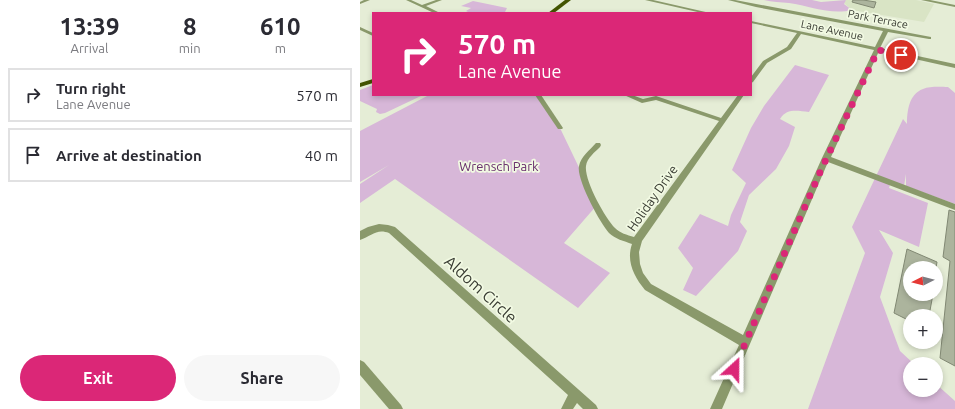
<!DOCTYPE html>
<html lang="en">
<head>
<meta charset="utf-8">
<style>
	body { margin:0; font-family:Ubuntu,sans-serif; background:#f7f7f7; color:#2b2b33; height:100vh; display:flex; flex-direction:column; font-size:15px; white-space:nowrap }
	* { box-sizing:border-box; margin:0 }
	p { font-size:13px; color:#7c7c81 }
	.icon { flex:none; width:22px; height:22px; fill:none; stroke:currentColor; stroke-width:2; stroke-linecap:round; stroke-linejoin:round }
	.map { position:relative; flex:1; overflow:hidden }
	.sheet { display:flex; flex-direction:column; background:#fff; width:360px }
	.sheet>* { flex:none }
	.banner { position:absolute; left:12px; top:12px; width:380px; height:84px; border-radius:0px; box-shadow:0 2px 6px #0003; background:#db2777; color:#fff; overflow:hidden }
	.needle { width:26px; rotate:264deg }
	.tools { position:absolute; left:543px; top:261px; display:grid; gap:8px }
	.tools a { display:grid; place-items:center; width:40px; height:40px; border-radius:50%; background:#fff; box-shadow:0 2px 6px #0003; font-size:20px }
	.pin { position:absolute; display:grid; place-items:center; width:34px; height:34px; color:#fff; margin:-17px; border:2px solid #fff; border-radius:50%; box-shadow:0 1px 4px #0007 }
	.me { position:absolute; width:44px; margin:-22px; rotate:24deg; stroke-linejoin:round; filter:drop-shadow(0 0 3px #0008) }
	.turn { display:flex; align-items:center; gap:14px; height:84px; padding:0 20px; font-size:18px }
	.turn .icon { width:52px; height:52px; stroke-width:2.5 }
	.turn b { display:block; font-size:28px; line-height:34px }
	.eta { display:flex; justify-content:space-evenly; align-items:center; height:68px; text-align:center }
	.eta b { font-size:24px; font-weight:700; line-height:28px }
	.action { display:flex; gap:8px; margin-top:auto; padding:8px 20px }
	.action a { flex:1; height:46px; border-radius:24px; background:#db2777; color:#fff; font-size:16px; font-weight:700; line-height:46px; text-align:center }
	.action a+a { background:#f7f7f7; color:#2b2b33 }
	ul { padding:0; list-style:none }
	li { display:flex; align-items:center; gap:12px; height:54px; margin:0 8px 6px; padding:0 12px; border:2px solid #e1e1e2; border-radius:0px }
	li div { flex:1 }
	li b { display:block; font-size:15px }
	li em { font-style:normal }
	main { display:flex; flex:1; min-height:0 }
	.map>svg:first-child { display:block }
	.built { fill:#d9e4c5 }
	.green { fill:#d7b7d8 }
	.building { fill:#acb49d; stroke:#818873 }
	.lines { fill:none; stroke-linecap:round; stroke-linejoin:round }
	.minor { fill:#8a996b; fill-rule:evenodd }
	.major { fill:#425401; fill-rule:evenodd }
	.route { stroke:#db2777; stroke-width:7; stroke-dasharray:0 12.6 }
	.labels { text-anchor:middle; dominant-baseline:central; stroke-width:3.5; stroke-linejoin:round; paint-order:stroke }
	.far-street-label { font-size:11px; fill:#383b32; stroke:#f2fae3 }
	.park-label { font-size:13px; fill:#692f6d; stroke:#f2fae3 }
	.street-label { font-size:13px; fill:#383b32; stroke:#f2fae3 }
	.near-street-label { font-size:16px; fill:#383b32; stroke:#f2fae3 }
</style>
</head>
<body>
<main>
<section class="sheet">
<div class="eta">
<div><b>13:39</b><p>Arrival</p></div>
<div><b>8</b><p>min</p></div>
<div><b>610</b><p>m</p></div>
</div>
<ul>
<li><svg class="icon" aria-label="right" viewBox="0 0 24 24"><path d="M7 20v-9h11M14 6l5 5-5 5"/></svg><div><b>Turn right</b><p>Lane Avenue</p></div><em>570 m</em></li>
<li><svg class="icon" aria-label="arrive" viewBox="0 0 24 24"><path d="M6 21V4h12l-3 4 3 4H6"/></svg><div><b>Arrive at destination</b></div><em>40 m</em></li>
</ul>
<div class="action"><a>Exit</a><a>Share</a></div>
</section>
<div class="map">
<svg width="595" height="409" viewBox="0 0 595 409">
	<rect width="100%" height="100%" fill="#e5edd6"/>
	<path class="built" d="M486 0H556L574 4 564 22 492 10 484 3Z"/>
	<g class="green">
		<path d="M404 0H452L461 2 486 0 484 4 492 10C470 15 450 6 429 3 421 2 412 2 404 0Z"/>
		<path d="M113 1 147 8 145 12 141 13H110L106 11 111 8 101 6Z"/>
		<path d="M435 65 469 75 449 112C437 111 427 108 420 119L435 127 429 146 416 169 389 195 380 222 387 231 378 251 336 296 323 290 333 268 318 248 340 214 368 226 371 215 386 183 372 170 391 128 404 106Z"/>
		<path d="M13 85V95H63L25 113 20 114 16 112 17 109 0 101V90Z"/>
		<path d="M588 87 595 93V204L546 186V174L544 186 531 181 529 188 568 203 559 247 519 230 533 253 520 297 540 351 554 364H550V390H576V384L595 401V409H448L505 253 492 227 543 119 547 124C547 111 549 94 563 89 570 86 581 87 588 87Z"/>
		<path d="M69 95H178L200 128 237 205 204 243 250 273 218 308 35 179 0 203V184L29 165 0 182V131Z"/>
	</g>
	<g class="building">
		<path d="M493 0H503L516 2 514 8 492 2Z"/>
		<path d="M589 210 595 212V366L580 358 590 261 583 257Z"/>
		<path d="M547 249 577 262 576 268H550V294H573L569 316H550V321L534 313Z"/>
	</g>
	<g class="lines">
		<g class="minor">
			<path d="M4 0H10L0 4V2Z"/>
			<path d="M46 0H51L62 5 76 0H82L66 6 80 13H74Z"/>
			<path d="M285 0H293L350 13H342Z"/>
			<path d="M368 0H375L571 37V39H569L528 32 520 48 595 64V68L519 51 471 157 595 204V210L468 162 362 409H350L379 345 285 290C274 277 266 261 272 244 264 241 255 239 249 233 240 223 216 179 219 166 221 156 230 150 236 143H240L241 145 240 147C235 152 227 158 226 166 224 180 245 218 255 228 260 233 267 235 274 237L359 121 296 100 282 103 264 95H272L283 99 296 96 361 118 378 95H384L282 241 279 252 280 264 283 273 291 284 383 335 462 158 514 50 441 34 431 49 407 63 393 82 391 83V77L403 61 427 47 437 33 391 23V21L515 47 523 31 396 7Z"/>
			<path d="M561 0H570L595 5V7Z"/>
			<path d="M0 27 13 33V36L0 30Z"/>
			<path d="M175 95H181L203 128 202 129H198Z"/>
			<path d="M19 224 28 225 35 227 236 405 238 409H223L217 403 213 409H201L208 395 29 233C17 228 11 236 0 240V231L8 227Z"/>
			<path d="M0 360 4 362 41 405 43 409H29L0 375Z"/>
		</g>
		<g class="major">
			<path d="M205 0H211L194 13H188Z"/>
			<path d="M13 79V83L0 87V83Z"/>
		</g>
	</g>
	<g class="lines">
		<path class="route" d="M374 369 461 170 518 50 541 55"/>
	</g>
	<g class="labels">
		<g class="far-street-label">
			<text transform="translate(518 19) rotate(11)">Park Terrace</text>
			<text transform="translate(472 30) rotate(12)">Lane Avenue</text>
		</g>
		<g class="park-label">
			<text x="139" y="166">Wrensch Park</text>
		</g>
		<g class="street-label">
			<text transform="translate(292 198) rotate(-55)">Holiday Drive</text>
		</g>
		<g class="near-street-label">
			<text transform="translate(121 289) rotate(42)">Aldom Circle</text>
		</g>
	</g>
</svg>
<div class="tools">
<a><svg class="needle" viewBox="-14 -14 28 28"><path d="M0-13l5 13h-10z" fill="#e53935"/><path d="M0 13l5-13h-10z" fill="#7c7c81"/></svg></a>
<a>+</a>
<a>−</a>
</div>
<div class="pin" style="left:541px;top:55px;background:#d93025"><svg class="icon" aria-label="arrive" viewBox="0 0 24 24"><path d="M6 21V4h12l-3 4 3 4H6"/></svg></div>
<svg class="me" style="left:374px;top:369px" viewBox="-20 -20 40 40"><path d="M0-17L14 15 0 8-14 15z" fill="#db2777" stroke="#fff" stroke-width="4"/></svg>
<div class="banner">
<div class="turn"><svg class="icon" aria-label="right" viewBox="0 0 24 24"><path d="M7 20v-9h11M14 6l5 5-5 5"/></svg><div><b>570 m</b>Lane Avenue</div></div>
</div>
</div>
</main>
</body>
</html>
